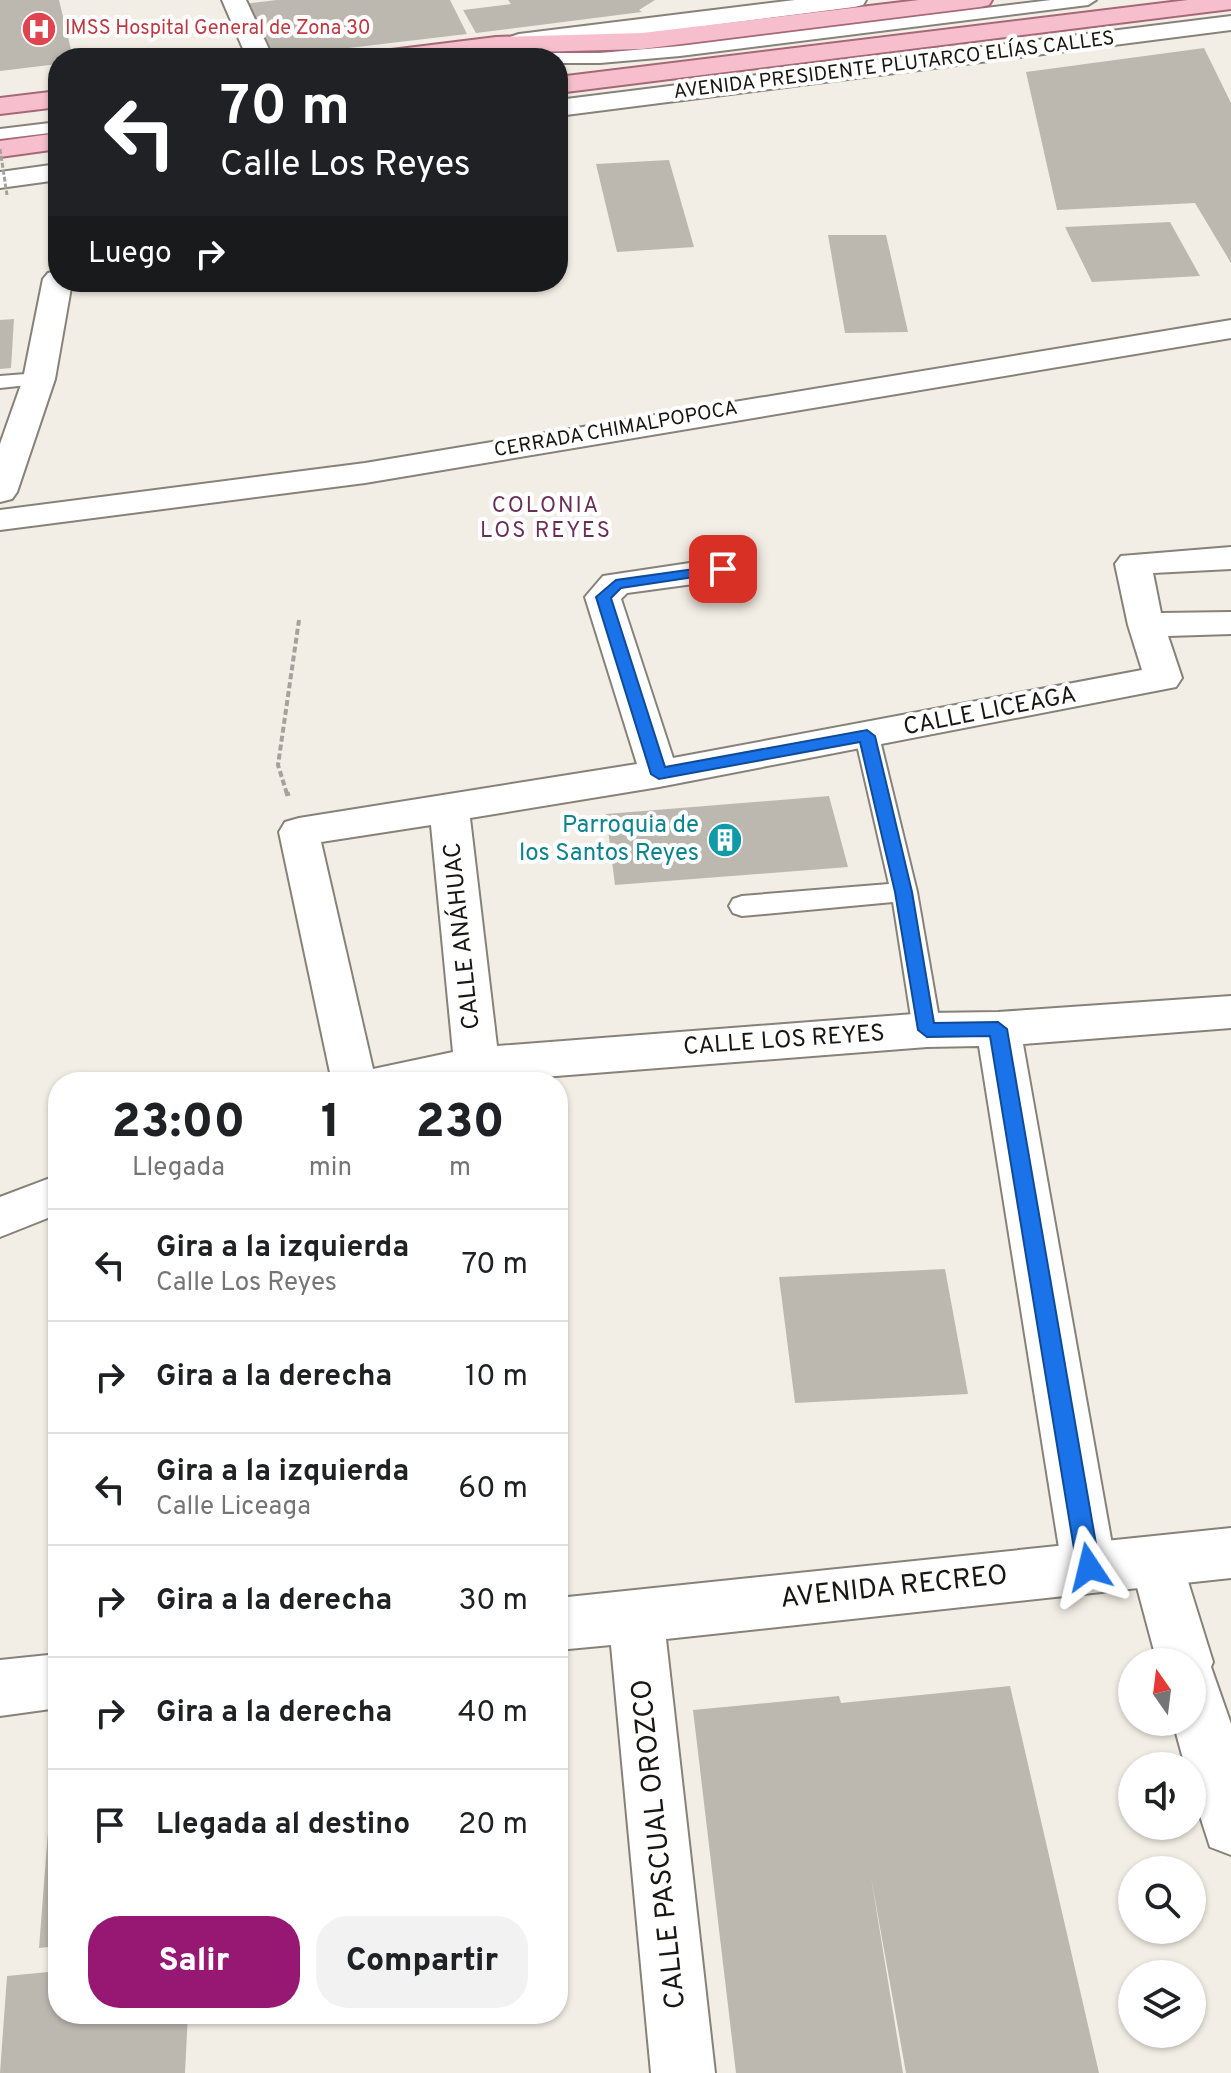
<!DOCTYPE html>
<html lang="es">
<head>
<meta charset="utf-8">
<style>
	body { margin:0; font-family:Overpass,sans-serif; background:#f2f2f2; color:#202124; height:100vh; display:flex; flex-direction:column; font-size:30px; white-space:nowrap }
	* { box-sizing:border-box; margin:0 }
	p { font-size:26px; color:#757577 }
	.icon { flex:none; width:44px; height:44px; fill:none; stroke:currentColor; stroke-width:2; stroke-linecap:round; stroke-linejoin:round }
	.map { position:relative; flex:1; overflow:hidden }
	.drawer { position:absolute; left:48px; top:1072px; width:520px; height:952px; display:flex; flex-direction:column; background:#fff; border-radius:32px; box-shadow:0 2px 6px #0004 }
	.drawer>* { flex:none }
	.guide { position:absolute; left:48px; top:48px; width:520px; height:244px; border-radius:32px; box-shadow:0 2px 6px #0004; background:#202124; color:#fff; overflow:hidden }
	.needle { width:52px; rotate:346deg }
	.buttons { position:absolute; left:1118px; top:1648px; display:grid; gap:16px }
	.buttons a { display:grid; place-items:center; width:88px; height:88px; border-radius:50%; background:#fff; box-shadow:0 2px 6px #0004; font-size:40px }
	.pin { position:absolute; display:grid; place-items:center; width:68px; height:68px; color:#fff; margin:-34px; border-radius:16px; box-shadow:0 4px 12px #0006 }
	.me { position:absolute; width:88px; margin:-44px; rotate:350deg; stroke-linejoin:round; filter:drop-shadow(0 0 6px #0008) }
	.turn { display:flex; align-items:center; gap:28px; height:168px; padding:0 40px; font-size:36px }
	.turn .icon { width:104px; height:104px; stroke-width:2.5 }
	.turn b { display:block; font-size:56px; line-height:68px }
	.then { display:flex; align-items:center; height:76px; padding:0 40px; background:#0003; gap:16px; font-size:30px }
	.eta { display:flex; justify-content:space-evenly; align-items:center; height:136px; text-align:center }
	.eta b { font-size:48px; font-weight:800; line-height:56px }
	.button { display:flex; gap:16px; margin-top:auto; padding:16px 40px }
	.button a { flex:1; height:92px; border-radius:32px; background:#961872; color:#fff; font-size:32px; font-weight:800; line-height:92px; text-align:center }
	.button a+a { background:#f2f2f2; color:#202124 }
	ul { padding:0; list-style:none }
	li { display:flex; align-items:center; gap:24px; height:112px; padding:0 40px; border-top:2px solid #e0e0e0 }
	li div { flex:1 }
	li b { display:block; font-size:30px }
	li em { font-style:normal }
	.map>svg:first-child { display:block }
	.building { fill:#bcb7af }
	.lines { fill:none; stroke-linecap:round; stroke-linejoin:round }
	.service-casing { stroke:#86827a; stroke-width:4 }
	.minor-casing { stroke:#86827a; stroke-width:4 }
	.tertiary-casing { stroke:#86827a; stroke-width:4 }
	.primary-casing { stroke:#a66877; stroke-width:4 }
	.path-far2 { stroke:#a5a19b; stroke-width:3; stroke-dasharray:5 2; stroke-linecap:butt }
	.path-far1 { stroke:#a5a19b; stroke-width:4; stroke-dasharray:6 3; stroke-linecap:butt }
	.path { stroke:#a5a19b; stroke-width:5; stroke-dasharray:8 4; stroke-linecap:butt }
	.service { fill:#fff; fill-rule:evenodd }
	.minor { fill:#fff; fill-rule:evenodd }
	.tertiary { fill:#fff; fill-rule:evenodd }
	.primary { fill:#f7bfcd; fill-rule:evenodd }
	.path-bridge { stroke:#a5a19b; stroke-width:3; stroke-dasharray:5 2; stroke-linecap:butt }
	.route { fill:#1a73e8; stroke:#114b97; stroke-width:2 }
	.labels { text-anchor:middle; dominant-baseline:central; stroke-width:8; stroke-linejoin:round; paint-order:stroke }
	.far-health-label { font-size:20px; fill:#be3a42; stroke:#fff; text-anchor:start }
	.far-street-label { font-size:20px; fill:#191714; stroke:#fff }
	.far-neighbourhood-label { font-size:22px; letter-spacing:2px; fill:#6b2f56; stroke:#fff }
	.street-label { font-size:24px; fill:#191714; stroke:#fff }
	.culture-label { font-size:24px; fill:#0d838f; stroke:#fff; text-anchor:end }
	.near-street-label { font-size:28px; fill:#191714; stroke:#fff }
</style>
</head>
<body>
<div class="map">
<svg width="1231" height="2073" viewBox="0 0 1231 2073">
	<rect width="100%" height="100%" fill="#f3eee5"/>
	<g class="building">
		<path d="M0 0H59L73 58H58V64L0 71Z"/>
		<path d="M277 0H450L467 34 264 58 244 4Z"/>
		<path d="M508 0H655L639 10 642 12 476 33 463 10 511 4Z"/>
		<path d="M1204 48 1231 103V263L1195 203 1057 210 1026 72Z"/>
		<path d="M669 160 694 247 617 252 596 164Z"/>
		<path d="M1170 222 1200 276 1092 282 1065 227Z"/>
		<path d="M828 235H886L908 332 845 333Z"/>
		<path d="M14 319 11 368 0 369V320Z"/>
		<path d="M829 796 848 867 615 885 606 814Z"/>
		<path d="M945 1269 968 1394 795 1403 779 1277Z"/>
		<path d="M1010 1686 1099 2073H906L871 1877 903 2073H736L693 1710 839 1696 841 1703Z"/>
		<path d="M58 1779V1946L39 1948 52 1780Z"/>
		<path d="M58 1971V2014H188L185 2073H0L7 1976Z"/>
	</g>
	<g class="lines">
		<g class="service-casing">
			<g id="service">
				<path d="M1051 0H1096L1088 5 680 56 600 63H558V58H472L480 53H600L680 46Z"/>
				<path d="M58 122V132L0 139V129Z"/>
				<path d="M39 373 49 379 46 383 0 388V376Z"/>
				<path d="M867 728 876 730 879 736 917 892 941 1030 937 1038 927 1041 917 1038 913 1030 893 902 742 916 733 913 729 906 733 899 742 896 889 884 855 736 858 730Z"/>
			</g>
		</g>
		<g class="minor-casing">
			<g id="minor">
				<path d="M222 0H246L273 58H247Z"/>
				<path d="M58 270V282H72L55 379 17 492 12 499 0 502V444L23 379 43 279 48 273Z"/>
				<path d="M1231 320V338L365 483 0 530V510L365 463Z"/>
				<path d="M1231 547V569L1153 573 1161 613 1231 612V634L1168 636 1182 678 1176 687 659 787 470 818 497 1046 927 1013 998 1012 1231 996V1028L1023 1044 1116 1567 1108 1585 1089 1592 1070 1585 1062 1567 979 1046 927 1047 480 1082H332L279 832 285 822 299 818 637 764 585 597 603 576 723 558 735 561 741 569 735 577 723 580 627 593 621 599 673 758 1142 670 1128 625 1115 564 1121 556ZM431 825 453 1052 373 1069 321 842Z"/>
				<path d="M58 1175V1214L0 1237V1197Z"/>
				<path d="M1157 1536 1176 1543 1213 1662 1211 1667 1231 1724V1855L1210 1847 1192 1791V1766H1185L1173 1722H1192V1662H1157L1130 1561 1138 1543Z"/>
			</g>
		</g>
		<g class="tertiary-casing">
			<g id="tertiary">
				<path d="M795 0H866L863 5 854 7 519 50 510 47 506 42 510 37 519 34Z"/>
				<path d="M1231 16V30L558 116V100Z"/>
				<path d="M58 164V180L0 188V172Z"/>
				<path d="M1231 1528V1578L666 1639 715 2073H651L611 1645 558 1650V1598Z"/>
				<path d="M58 1654V1708L0 1716V1660Z"/>
			</g>
		</g>
		<g class="primary-casing">
			<g id="primary">
				<path d="M919 0H992L989 5 980 7 642 49 496 53 452 58H378L382 53 391 50 496 37 642 33Z"/>
				<path d="M1188 0H1231V9L558 93V77Z"/>
				<path d="M58 91V107L0 114V98Z"/>
				<path d="M58 133V149L0 157V141Z"/>
			</g>
		</g>
		<path class="path-far2" d="M301 57 355 50"/>
		<path class="path-far1" d="M287 794 278 765 299 620"/>
		<path class="path" d="M287 792 288 796"/>
		<use href="#service" class="service"/>
		<use href="#minor" class="minor"/>
		<use href="#tertiary" class="tertiary"/>
		<use href="#primary" class="primary"/>
		<path class="path-bridge" d="M0 149 7 195"/>
	</g>
	<path class="route" d="M723 565 728 566V572L621 588 611 598 665 767 867 730 875 736 912 892 934 1023 998 1022 1007 1029 1100 1567 1097 1574 1089 1577 1081 1574 1077 1567 990 1036 927 1037 918 1030 895 892 860 742 659 779 651 774 596 597 616 580Z"/>
	<defs>
		<g id="hospital-disc" transform="scale(1.8)"><circle r="9.5" fill="#e0444e" stroke="#fff"/><path d="M-5-5h3v3.5h4V-5h3V5h-3V1.5h-4V5h-3Z" fill="#fff"/></g>
		<g id="building-disc" transform="scale(1.8)"><circle r="9.5" fill="#0f9aa8" stroke="#fff"/><path d="M-4-6H4V6H1V3H-1V6H-4ZM-2.5-4.3h1.7v1.8h-1.7ZM.8-4.3h1.7v1.8H.8ZM-2.5-1h1.7V.8h-1.7ZM.8-1h1.7V.8H.8Z" fill="#fff"/></g>
	</defs>
	<g fill-rule="evenodd">
		<use href="#hospital-disc" x="39" y="29"/>
		<use href="#building-disc" x="725" y="840"/>
	</g>
	<g class="labels">
		<g class="far-health-label">
			<text x="65" y="29">IMSS Hospital General de Zona 30</text>
		</g>
		<g class="far-street-label">
			<text transform="translate(894 66) rotate(-7)">AVENIDA PRESIDENTE PLUTARCO ELÍAS CALLES</text>
			<text transform="translate(616 430) rotate(-10)">CERRADA CHIMALPOPOCA</text>
		</g>
		<g class="far-neighbourhood-label">
			<text x="546" y="506">COLONIA<tspan x="546" dy="25">LOS REYES</tspan></text>
		</g>
		<g class="street-label">
			<text transform="translate(990 712) rotate(-11)">CALLE LICEAGA</text>
			<text transform="translate(463 936) rotate(-96)">CALLE ANÁHUAC</text>
			<text transform="translate(784 1041) rotate(-4)">CALLE LOS REYES</text>
		</g>
		<g class="culture-label">
			<text x="699" y="826">Parroquia de<tspan x="699" dy="28">los Santos Reyes</tspan></text>
		</g>
		<g class="near-street-label">
			<text transform="translate(894 1588) rotate(-6)">AVENIDA RECREO</text>
			<text transform="translate(660 1844) rotate(-96)">CALLE PASCUAL OROZCO</text>
		</g>
	</g>
</svg>
<div class="buttons">
<a><svg class="needle" viewBox="-14 -14 28 28"><path d="M0-13l5 13h-10z" fill="#e53935"/><path d="M0 13l5-13h-10z" fill="#757577"/></svg></a>
<a><svg class="icon" aria-label="sound" viewBox="0 0 24 24"><path d="M4 9h4l5-4v14l-5-4H4zM17 9q2 3 0 6"/></svg></a>
<a><svg class="icon" aria-label="search" viewBox="0 0 24 24"><circle cx="10" cy="10" r="6"/><path d="M15 15l6 6"/></svg></a>
<a><svg class="icon" aria-label="layers" viewBox="0 0 24 24"><path d="M12 4l9 5-9 5-9-5zM3 14l9 5 9-5"/></svg></a>
</div>
<div class="pin" style="left:723px;top:569px;background:#d93025"><svg class="icon" aria-label="arrive" viewBox="0 0 24 24"><path d="M6 21V4h12l-3 4 3 4H6"/></svg></div>
<svg class="me" style="left:1089px;top:1567px" viewBox="-20 -20 40 40"><path d="M0-17L14 15 0 8-14 15z" fill="#1a73e8" stroke="#fff" stroke-width="4"/></svg>
<div class="guide">
<div class="turn"><svg class="icon" aria-label="left" viewBox="0 0 24 24"><path d="M17 20v-9H6M10 6l-5 5 5 5"/></svg><div><b>70 m</b>Calle Los Reyes</div></div>
<div class="then">Luego<svg class="icon" aria-label="right" viewBox="0 0 24 24"><path d="M7 20v-9h11M14 6l5 5-5 5"/></svg></div>
</div>
<section class="drawer">
<div class="eta">
<div><b>23:00</b><p>Llegada</p></div>
<div><b>1</b><p>min</p></div>
<div><b>230</b><p>m</p></div>
</div>
<ul>
<li><svg class="icon" aria-label="left" viewBox="0 0 24 24"><path d="M17 20v-9H6M10 6l-5 5 5 5"/></svg><div><b>Gira a la izquierda</b><p>Calle Los Reyes</p></div><em>70 m</em></li>
<li><svg class="icon" aria-label="right" viewBox="0 0 24 24"><path d="M7 20v-9h11M14 6l5 5-5 5"/></svg><div><b>Gira a la derecha</b></div><em>10 m</em></li>
<li><svg class="icon" aria-label="left" viewBox="0 0 24 24"><path d="M17 20v-9H6M10 6l-5 5 5 5"/></svg><div><b>Gira a la izquierda</b><p>Calle Liceaga</p></div><em>60 m</em></li>
<li><svg class="icon" aria-label="right" viewBox="0 0 24 24"><path d="M7 20v-9h11M14 6l5 5-5 5"/></svg><div><b>Gira a la derecha</b></div><em>30 m</em></li>
<li><svg class="icon" aria-label="right" viewBox="0 0 24 24"><path d="M7 20v-9h11M14 6l5 5-5 5"/></svg><div><b>Gira a la derecha</b></div><em>40 m</em></li>
<li><svg class="icon" aria-label="arrive" viewBox="0 0 24 24"><path d="M6 21V4h12l-3 4 3 4H6"/></svg><div><b>Llegada al destino</b></div><em>20 m</em></li>
</ul>
<div class="button"><a>Salir</a><a>Compartir</a></div>
</section>
</div>
</body>
</html>
